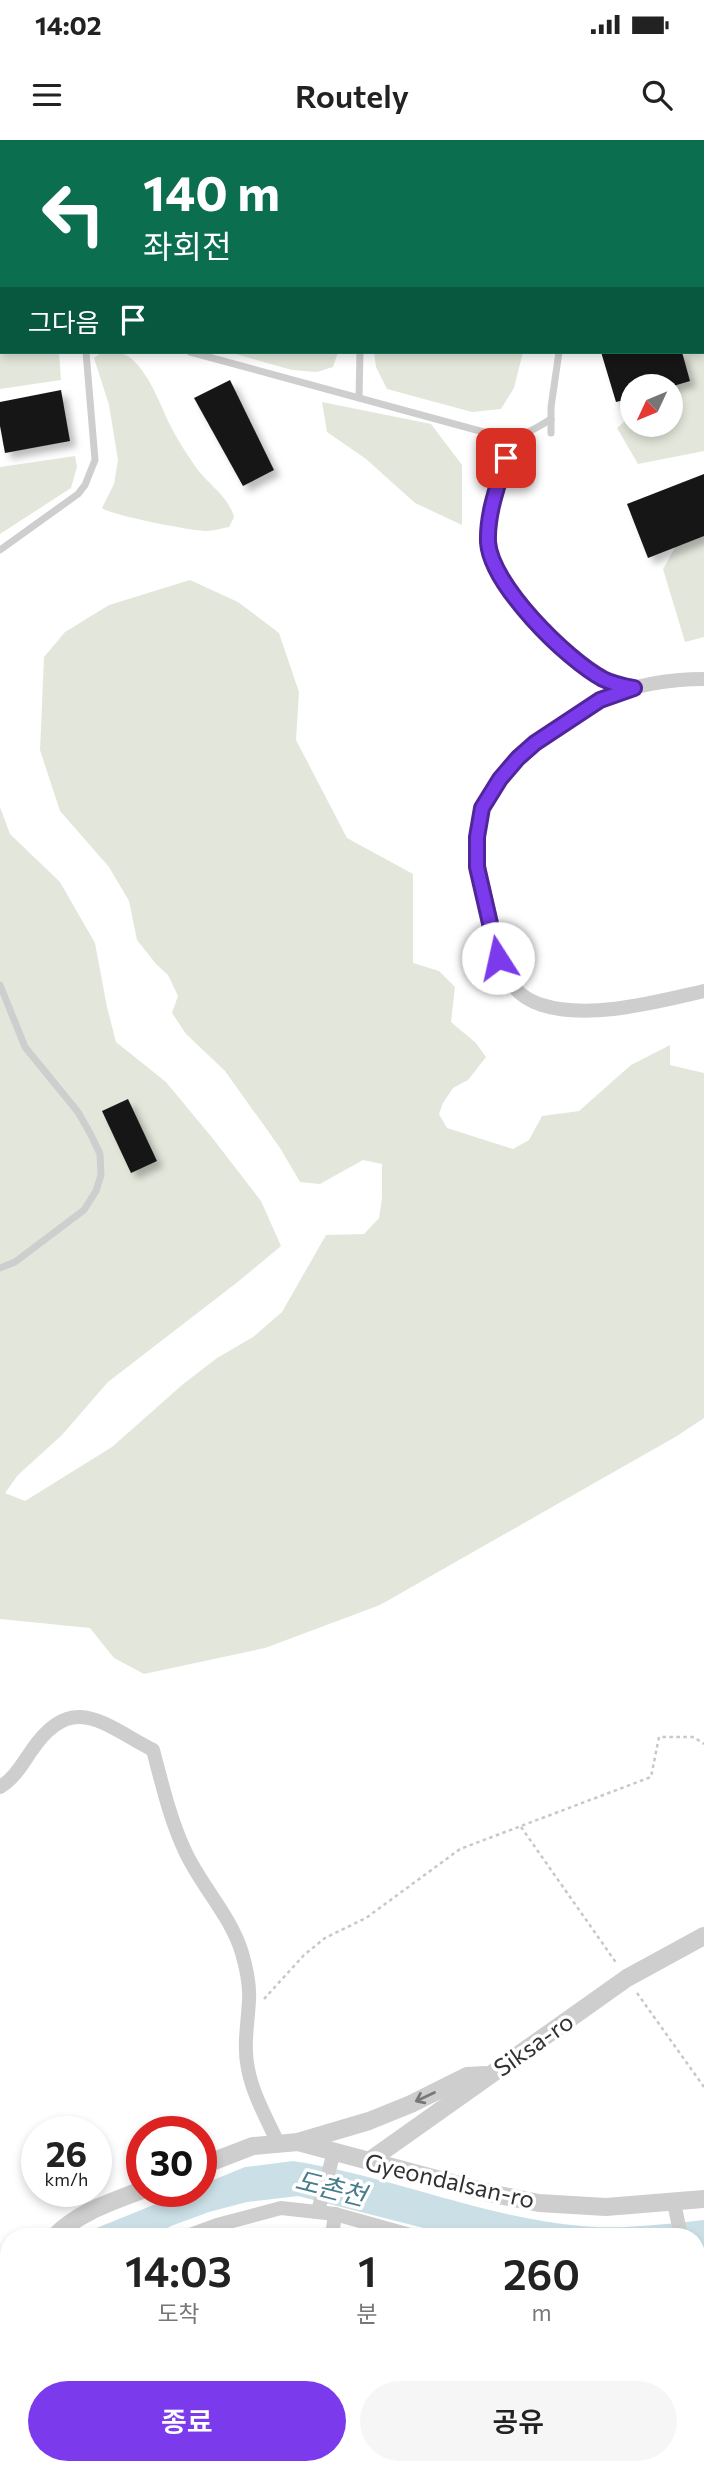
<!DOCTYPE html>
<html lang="ko">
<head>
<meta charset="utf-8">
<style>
	body { margin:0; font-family:Commissioner,"Noto Sans KR",sans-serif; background:#f6f6f6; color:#222; height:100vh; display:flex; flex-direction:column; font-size:26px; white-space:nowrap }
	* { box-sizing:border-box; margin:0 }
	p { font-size:23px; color:#767676 }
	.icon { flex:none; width:38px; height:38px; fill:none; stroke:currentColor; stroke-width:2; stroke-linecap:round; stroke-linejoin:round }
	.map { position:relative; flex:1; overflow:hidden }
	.panel { position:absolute; left:0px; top:2088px; width:705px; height:247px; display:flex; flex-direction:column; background:#fff; border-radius:28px 28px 0 0; box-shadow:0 4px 10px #0003 }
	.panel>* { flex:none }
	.top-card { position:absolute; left:0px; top:0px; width:705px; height:214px; box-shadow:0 4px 10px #0003; background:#0b6e4f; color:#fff; overflow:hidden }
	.needle { width:46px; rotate:226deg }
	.tools { position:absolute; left:620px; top:234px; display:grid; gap:14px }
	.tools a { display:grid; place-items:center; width:63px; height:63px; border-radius:50%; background:#fff; box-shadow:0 4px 10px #0003; font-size:35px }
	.speed { position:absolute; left:21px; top:1976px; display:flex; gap:14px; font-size:35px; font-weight:700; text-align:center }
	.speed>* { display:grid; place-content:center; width:91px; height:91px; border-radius:50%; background:#fff; box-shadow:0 4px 10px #0003; line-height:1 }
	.speed small { font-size:18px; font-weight:400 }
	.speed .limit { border:10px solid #d22; background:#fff; color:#111 }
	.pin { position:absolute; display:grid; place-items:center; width:60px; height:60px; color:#fff; margin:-30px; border-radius:14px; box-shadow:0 4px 10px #0006 }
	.me { position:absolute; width:77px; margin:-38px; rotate:350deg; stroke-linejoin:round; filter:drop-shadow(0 0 5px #0008) }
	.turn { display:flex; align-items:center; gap:24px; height:147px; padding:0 28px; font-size:32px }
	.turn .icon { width:91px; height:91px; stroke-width:2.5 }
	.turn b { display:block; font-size:49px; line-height:60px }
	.then { display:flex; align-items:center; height:66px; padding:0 28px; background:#0003; gap:14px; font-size:26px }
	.eta { display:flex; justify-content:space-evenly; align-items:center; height:119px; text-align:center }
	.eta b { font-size:42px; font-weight:600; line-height:49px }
	.primary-button { display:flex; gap:14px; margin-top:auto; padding:14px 28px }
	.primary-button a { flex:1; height:80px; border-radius:42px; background:#7c3aed; color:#fff; font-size:28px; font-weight:600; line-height:80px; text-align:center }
	.primary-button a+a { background:#f6f6f6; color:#222 }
	.status { display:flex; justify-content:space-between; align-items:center; height:49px; padding:0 35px; background:#fff; direction:ltr }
	.status svg { height:19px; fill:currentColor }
	header { display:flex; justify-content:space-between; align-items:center; height:91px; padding:0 28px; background:#fff; font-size:32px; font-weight:600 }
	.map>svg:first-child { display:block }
	.green { fill:#e3e7db }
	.water { fill:#cbe0e6 }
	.building { fill:#181818; filter:url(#shadow) }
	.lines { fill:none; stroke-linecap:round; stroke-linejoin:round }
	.path { stroke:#c8c8c8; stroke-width:2.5; stroke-dasharray:3.5 3.5; stroke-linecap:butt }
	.service { stroke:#cecece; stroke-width:7 }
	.minor { stroke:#cecece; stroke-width:14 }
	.tertiary { stroke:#cecece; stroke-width:18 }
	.oneway { stroke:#787878 }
	.route-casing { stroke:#51269a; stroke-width:18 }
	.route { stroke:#7c3aed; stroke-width:12 }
	.labels { text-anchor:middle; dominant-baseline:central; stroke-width:7; stroke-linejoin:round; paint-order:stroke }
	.street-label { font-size:24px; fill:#313131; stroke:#fff }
	.water-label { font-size:26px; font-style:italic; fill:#477d8c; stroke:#fff }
</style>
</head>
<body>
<div class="status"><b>14:02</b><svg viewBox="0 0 49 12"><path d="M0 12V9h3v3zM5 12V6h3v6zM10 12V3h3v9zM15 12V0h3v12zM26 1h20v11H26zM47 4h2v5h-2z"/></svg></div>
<header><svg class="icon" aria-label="menu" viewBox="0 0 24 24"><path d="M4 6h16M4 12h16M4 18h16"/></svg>Routely<svg class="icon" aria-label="search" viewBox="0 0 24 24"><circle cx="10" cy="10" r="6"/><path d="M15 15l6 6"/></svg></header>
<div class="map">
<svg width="704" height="2333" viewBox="0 0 704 2333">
	<defs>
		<filter id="shadow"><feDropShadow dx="6" dy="6" stdDeviation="3.5" flood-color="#0004"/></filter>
	</defs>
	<rect width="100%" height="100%" fill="#fff"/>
	<g class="green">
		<path d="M704 64V311L638 324 617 288 632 275V285H670V247L683 233 671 212H704Z"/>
		<path d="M0 202H2V212H59L61 240 0 249Z"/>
		<path d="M102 212C112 212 125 212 132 219 151 237 159 262 170 285 177 299 186 313 195 326 207 344 228 355 234 377L229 387C222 388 214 391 206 391 192 391 110 375 102 368L114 344 118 320 109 265 94 218Z"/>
		<path d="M229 212H338L333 227 317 232 292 230Z"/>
		<path d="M374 212H523L514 248 501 269 472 272 387 249 376 227Z"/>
		<path d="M322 262 431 284 462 325V385L415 363 366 319 327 292Z"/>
		<path d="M75 316 77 327 71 348 0 394V327Z"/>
		<path d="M704 388V497L685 502 663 429 682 395Z"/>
		<path d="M190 440 238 462 279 493 299 552 296 600 347 698 413 734V823L439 831 455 847 451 882 476 903 486 917 468 940 453 948 443 963 439 974 447 988 513 1009 529 1000 542 976 579 971 631 925 670 905V925L704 933V1278L677 1296 380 1465 265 1508 144 1534 114 1518 90 1488 0 1479V667L10 694 60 742 95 803 107 867 116 902 166 942 214 1000 261 1061 281 1106 239 1141 108 1242 62 1295 18 1335 5 1353 25 1361 112 1307 182 1245 217 1218 253 1197 282 1172 326 1095 364 1094 379 1078 382 1058V1024L363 1020 320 1044 300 1042 280 1008 225 931 186 894 172 873 178 856 168 835 156 824 137 800 129 761 109 727 60 671 40 610 44 517 65 492 109 465Z"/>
	</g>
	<path class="water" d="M293 2021C390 2036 482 2077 581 2086 621 2090 664 2084 704 2080V2114L697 2115 696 2096H455L298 2056 247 2062 209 2072 171 2086 155 2096H82L89 2091 188 2051H201V2045L245 2027Z"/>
	<g class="building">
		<path d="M601 212H682L690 241 670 247H632V258L616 262Z"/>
		<path d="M230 240 274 330 243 346 194 258Z"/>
		<path d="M61 250 70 301 5 313 0 286V262Z"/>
		<path d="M704 334V396L648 418 627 364Z"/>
		<path d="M128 959 157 1021 131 1033 102 971Z"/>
	</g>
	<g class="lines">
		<g class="path">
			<path d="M521 1687 617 1824"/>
			<path d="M637 1853 704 1947"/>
			<path d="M264 1859 304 1815 325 1798 366 1778 460 1709 651 1637 659 1597H694L704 1604"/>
		</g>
		<g class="service">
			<path d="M543 0 545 2"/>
			<path d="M416 2 417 0"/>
			<path d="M190 212 502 297C524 296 532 291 551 279"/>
			<path d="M359 258 360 212"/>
			<path d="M551 293V267L559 212"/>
			<path d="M513 296C502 330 487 365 488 401 490 445 565 517 602 538 610 543 619 545 628 547"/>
			<path d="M0 410 78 354 85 345 95 320 86 212"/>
			<path d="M0 845 25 907 78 972 90 993 100 1014 101 1035 96 1051 84 1070 15 1122 0 1128"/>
		</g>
		<g class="minor">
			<path d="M704 539C670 539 631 545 600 560 591 564 582 571 574 577 541 598 513 618 493 652 489 657 484 664 482 670 470 711 484 745 492 785 499 819 503 853 542 865 589 880 656 862 704 851"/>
			<path d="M0 1647C15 1638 22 1624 32 1610 72 1551 103 1584 153 1610 162 1644 170 1679 185 1711 201 1746 231 1776 242 1813 246 1827 250 1846 249 1860 248 1883 243 1906 248 1929 253 1955 267 1979 278 2003"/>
			<path d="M674 2063 681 2096"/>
			<path d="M318 2071 334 2012"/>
			<path d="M187 2096 217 2085 281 2068 335 2074 414 2096"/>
			<path d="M332 2096 335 2074"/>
			<path d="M696 2129 704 2128"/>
			<path d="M696 2150 704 2179"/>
			<path d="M0 2256 9 2244"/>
			<path d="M353 2326 354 2333"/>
		</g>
		<g class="tertiary">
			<path d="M298 2002 369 1981 411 1964 467 1936 485 1935"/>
			<path d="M369 2021 627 1838 704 1796"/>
			<path d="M201 2026 253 2006 298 2002 489 2053 539 2063 606 2067 704 2059"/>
			<path d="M55 2096C79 2072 111 2062 142 2050"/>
			<path d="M0 2171 9 2158"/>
		</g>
	</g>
	<defs><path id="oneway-shaft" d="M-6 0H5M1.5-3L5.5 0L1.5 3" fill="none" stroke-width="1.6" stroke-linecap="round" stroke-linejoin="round" transform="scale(1.75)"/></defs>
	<use class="oneway" href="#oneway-shaft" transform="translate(425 1957) rotate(155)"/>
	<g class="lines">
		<g class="route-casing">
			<path id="route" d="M498 818 477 727V697L482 668 500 639 518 618 535 603 600 560 634 548C623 546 613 544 603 539 566 519 491 445 488 402 487 373 498 345 506 318"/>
		</g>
		<use href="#route" class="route"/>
	</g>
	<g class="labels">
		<g class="street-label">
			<text transform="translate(533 1904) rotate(-35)">Siksa-ro</text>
			<text transform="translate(450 2040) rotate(13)">Gyeondalsan-ro</text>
		</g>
		<g class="water-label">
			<text transform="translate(331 2047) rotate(14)">도촌천</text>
		</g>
	</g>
</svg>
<div class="tools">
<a><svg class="needle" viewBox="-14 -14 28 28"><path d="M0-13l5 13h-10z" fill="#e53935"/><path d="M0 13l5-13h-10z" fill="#767676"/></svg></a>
</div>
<div class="speed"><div>26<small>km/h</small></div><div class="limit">30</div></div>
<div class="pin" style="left:506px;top:318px;background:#d93025"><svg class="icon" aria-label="arrive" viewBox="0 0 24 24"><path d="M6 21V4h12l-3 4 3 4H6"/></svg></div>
<svg class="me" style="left:498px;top:818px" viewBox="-20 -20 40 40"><circle r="19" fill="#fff"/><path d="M0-13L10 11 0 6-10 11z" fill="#7c3aed"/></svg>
<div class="top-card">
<div class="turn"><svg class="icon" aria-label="left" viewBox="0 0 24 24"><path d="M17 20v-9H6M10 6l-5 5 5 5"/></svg><div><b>140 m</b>좌회전</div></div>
<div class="then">그다음<svg class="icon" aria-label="arrive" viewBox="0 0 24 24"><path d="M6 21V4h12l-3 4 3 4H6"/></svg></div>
</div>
<section class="panel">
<div class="eta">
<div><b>14:03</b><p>도착</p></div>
<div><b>1</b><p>분</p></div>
<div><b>260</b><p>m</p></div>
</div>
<div class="primary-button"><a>종료</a><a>공유</a></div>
</section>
</div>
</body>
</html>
